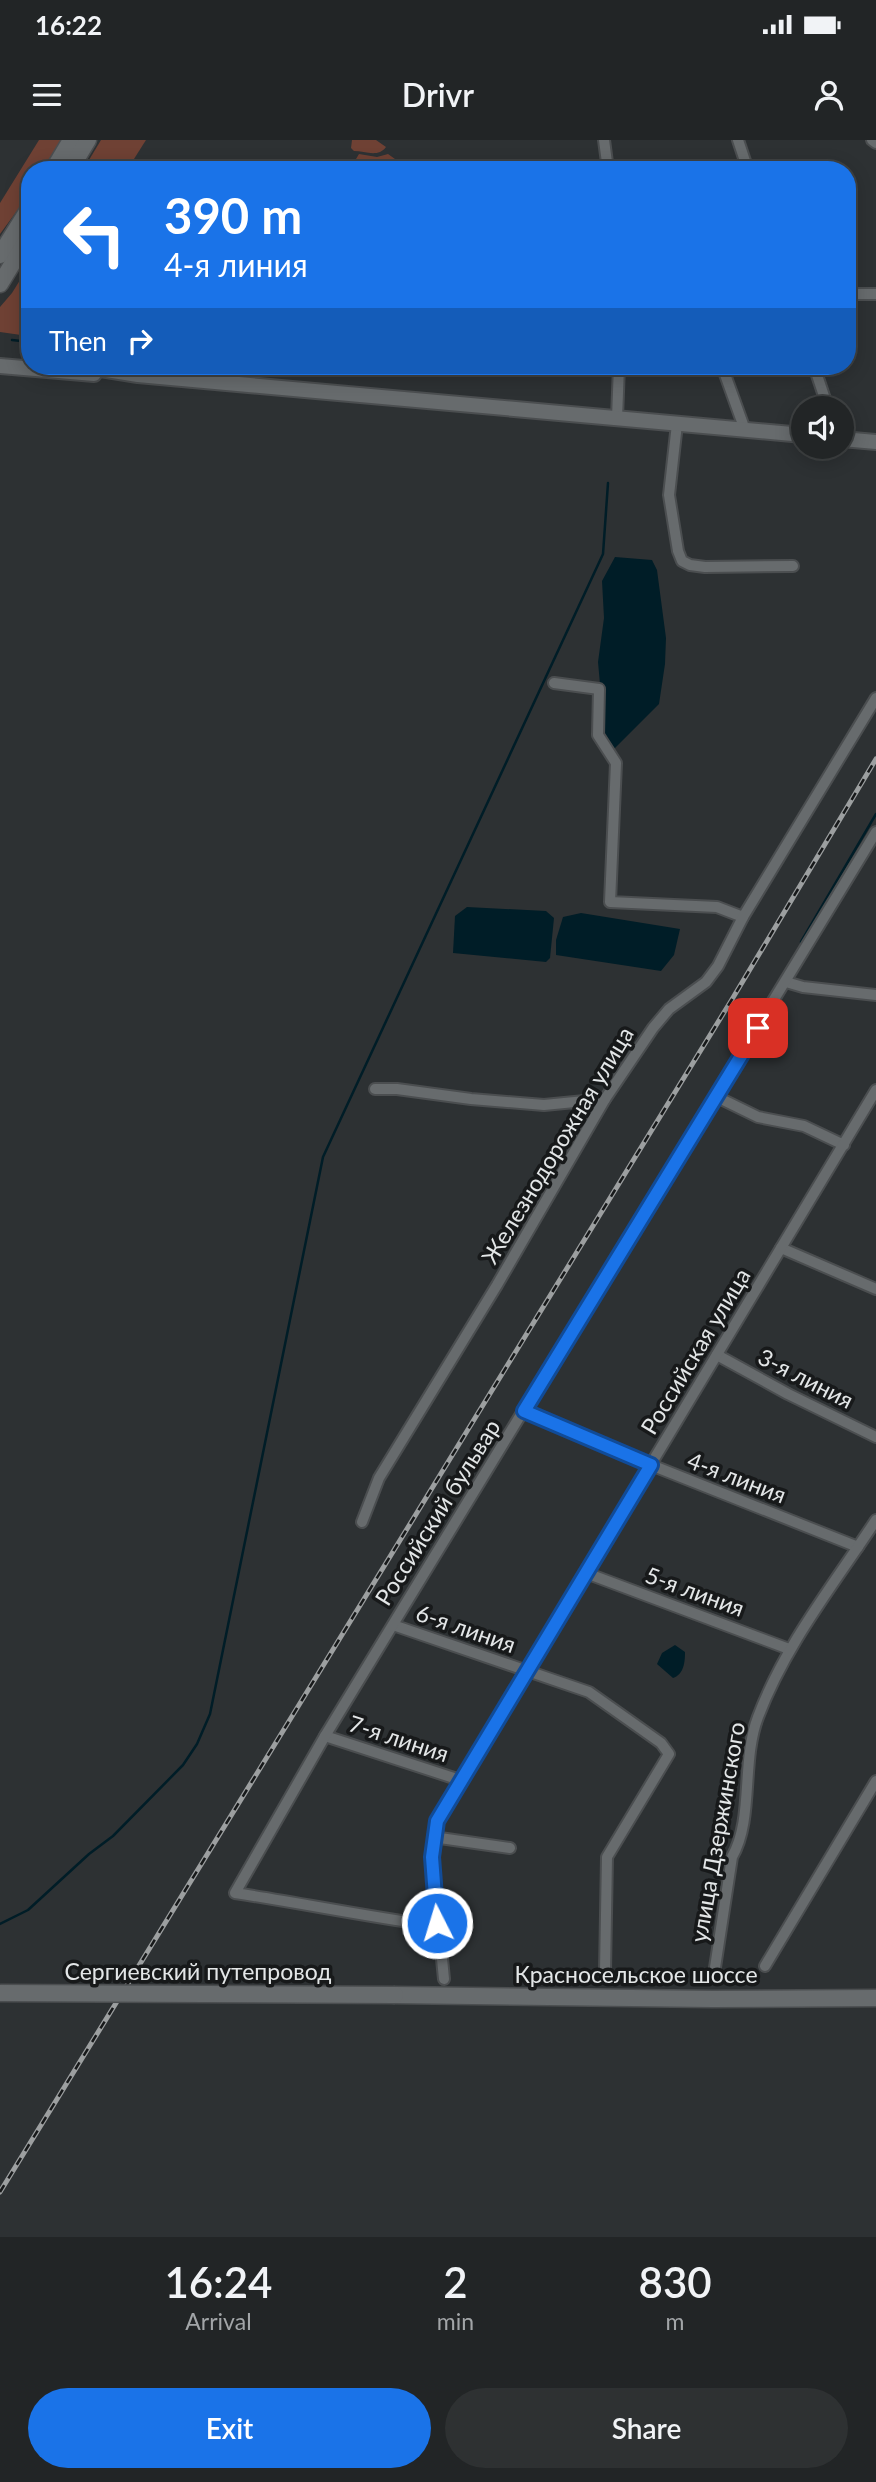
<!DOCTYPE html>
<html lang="en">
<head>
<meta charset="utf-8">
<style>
	body { margin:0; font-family:Lato,sans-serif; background:#2e3132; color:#f1f3f6; height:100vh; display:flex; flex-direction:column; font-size:26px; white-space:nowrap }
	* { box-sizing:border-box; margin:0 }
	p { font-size:23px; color:#a2a5a7 }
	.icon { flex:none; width:38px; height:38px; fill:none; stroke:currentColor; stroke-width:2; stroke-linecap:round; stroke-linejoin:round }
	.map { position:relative; height:2097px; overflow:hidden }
	.details { display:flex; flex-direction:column; background:#222526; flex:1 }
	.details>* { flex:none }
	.guide { position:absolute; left:21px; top:21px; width:835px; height:214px; border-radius:28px; box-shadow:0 4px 18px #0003,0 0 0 2px #3f4243; background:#1a73e8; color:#fff; overflow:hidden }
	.tools { position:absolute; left:791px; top:256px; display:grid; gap:14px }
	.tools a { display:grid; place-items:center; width:63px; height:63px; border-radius:50%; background:#222526; box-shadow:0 4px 18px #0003,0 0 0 2px #3f4243; font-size:35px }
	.pin { position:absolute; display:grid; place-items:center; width:60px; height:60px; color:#fff; margin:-30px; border-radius:14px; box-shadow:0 4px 10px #0006 }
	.me { position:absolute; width:77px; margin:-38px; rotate:355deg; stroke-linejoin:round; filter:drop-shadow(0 0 5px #0008) }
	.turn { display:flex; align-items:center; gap:24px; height:147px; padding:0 28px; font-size:32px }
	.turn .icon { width:91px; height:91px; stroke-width:2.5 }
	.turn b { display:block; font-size:49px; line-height:60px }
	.then { display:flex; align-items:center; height:66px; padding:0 28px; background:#0003; gap:14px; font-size:26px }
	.eta { display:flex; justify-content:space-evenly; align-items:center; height:119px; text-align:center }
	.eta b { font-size:42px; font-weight:600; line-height:49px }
	.action { display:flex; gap:14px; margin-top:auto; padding:14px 28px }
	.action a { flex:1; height:80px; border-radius:42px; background:#1a73e8; color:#fff; font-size:28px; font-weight:600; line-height:80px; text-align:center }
	.action a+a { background:#2e3132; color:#f1f3f6 }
	.status { display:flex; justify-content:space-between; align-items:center; height:49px; padding:0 35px; background:#222526; direction:ltr }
	.status svg { height:19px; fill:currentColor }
	header { display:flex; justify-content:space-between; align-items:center; height:91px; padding:0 28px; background:#222526; font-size:32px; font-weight:600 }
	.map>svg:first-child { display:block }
	.green { fill:#6f4134 }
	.water { fill:#001d27 }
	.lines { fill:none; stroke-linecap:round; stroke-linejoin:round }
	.stream { stroke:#001d27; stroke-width:2.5 }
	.minor-casing { stroke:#4b4e50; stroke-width:14 }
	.tertiary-casing { stroke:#4b4e50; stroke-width:18 }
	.secondary-casing { stroke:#4b4e50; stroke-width:19 }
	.minor { stroke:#676b6d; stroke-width:10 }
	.tertiary { stroke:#676b6d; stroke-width:14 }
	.secondary { stroke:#676b6d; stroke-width:16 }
	.rail-casing { stroke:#9c9fa0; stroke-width:5 }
	.rail { stroke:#17191a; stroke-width:2.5; stroke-dasharray:8; stroke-linecap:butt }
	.secondary-bridge-casing { stroke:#4b4e50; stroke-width:19; stroke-linecap:butt }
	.secondary-bridge { stroke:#676b6d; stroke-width:16 }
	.route-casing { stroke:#114b97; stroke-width:18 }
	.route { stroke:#1a73e8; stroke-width:12 }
	.labels { text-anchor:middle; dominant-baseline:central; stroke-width:7; stroke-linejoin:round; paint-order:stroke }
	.street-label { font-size:23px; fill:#e3e6e7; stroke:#17191a }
</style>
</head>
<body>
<div class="status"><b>16:22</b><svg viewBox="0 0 49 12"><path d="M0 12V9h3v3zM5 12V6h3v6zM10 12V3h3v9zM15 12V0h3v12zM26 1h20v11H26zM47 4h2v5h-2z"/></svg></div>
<header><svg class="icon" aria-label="menu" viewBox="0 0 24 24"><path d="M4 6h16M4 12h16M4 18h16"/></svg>Drivr<svg class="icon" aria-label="person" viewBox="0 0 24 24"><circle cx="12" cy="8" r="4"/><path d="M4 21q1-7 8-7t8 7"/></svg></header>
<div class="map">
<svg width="876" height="2097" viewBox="0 0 876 2097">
	<rect width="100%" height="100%" fill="#2d3133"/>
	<g class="green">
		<path d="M39 0H62L44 30H30V53L0 94V63Z"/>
		<path d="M101 0H146L127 30H83Z"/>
		<path d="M352 0H376L386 7C378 18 365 11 354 11L351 8Z"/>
		<path d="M359 14 377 17 388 14 395 19 393 30H372L356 19Z"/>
		<path d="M30 124V181L21 195 0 192V167L12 153Z"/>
	</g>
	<g class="water">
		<path d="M615 417 652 420 657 430 666 498 665 524 659 564 614 609 605 599 598 522 604 478 602 441Z"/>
		<path d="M467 767 546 771 554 778 550 818 546 822 453 813 455 776Z"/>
		<path d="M581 773 680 789 674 815 661 831 556 815V800L563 777Z"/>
		<path d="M675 1505 685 1512C685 1522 684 1534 673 1538L657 1524 662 1513Z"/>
	</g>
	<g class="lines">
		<g class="stream">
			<path d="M12 200 30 202"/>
			<path d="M801 802 876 674"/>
			<path d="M0 1784 28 1770 89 1714 113 1696 183 1625 197 1604 210 1574 323 1017 603 414 608 343"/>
		</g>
		<g class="minor-casing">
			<g id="minor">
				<path d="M604 0 608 30"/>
				<path d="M738 0 748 30"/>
				<path d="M872 0 876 3"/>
				<path d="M650 28 651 30"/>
				<path d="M847 154H876"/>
				<path d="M722 226 745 290"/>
				<path d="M814 226 828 268"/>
				<path d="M617 278 619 226"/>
				<path d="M677 284 669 355 678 411 682 421 690 425 705 427 793 426"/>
				<path d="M554 543 599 549 598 595 616 623 610 762 717 767 743 777"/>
				<path d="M786 842 803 847 876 855"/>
				<path d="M375 949H397L471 959 544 965 605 959"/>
				<path d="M715 956 758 977 804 986 844 1005"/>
				<path d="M781 1108 876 1149"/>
				<path d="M717 1215 788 1254 876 1297"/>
				<path d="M524 1271 651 1325 858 1407"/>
				<path d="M362 1382 379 1338 497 1145 605 959 653 888 669 869 706 842 718 826 743 777 876 558"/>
				<path d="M586 1433 789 1509"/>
				<path d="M393 1485 589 1552 661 1603 669 1614 607 1717 605 1831"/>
				<path d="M325 1596 460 1640"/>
				<path d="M433 1697 510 1708"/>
				<path d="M437 1783 428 1785C364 1776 300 1763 235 1753L325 1596 876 692"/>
				<path d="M765 1826 876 1641"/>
				<path d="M714 1834 732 1717C754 1679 741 1621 758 1577 785 1505 834 1444 876 1380"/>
				<path d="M444 1839 432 1717 437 1680 876 950"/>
			</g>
		</g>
		<g class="tertiary-casing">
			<g id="tertiary">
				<path d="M0 226 94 234"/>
				<path d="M82 226 138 235 803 295"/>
				<path d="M842 299 876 302"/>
			</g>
		</g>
		<g class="secondary-casing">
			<g id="secondary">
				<path d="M53 30 71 0"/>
				<path d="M70 30 88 0"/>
				<path d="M0 115 30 67"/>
				<path d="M0 144 30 95"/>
				<path d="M395 1855 713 1859 876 1858"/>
			</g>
		</g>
		<use href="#minor" class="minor"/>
		<use href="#tertiary" class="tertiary"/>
		<use href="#secondary" class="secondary"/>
		<g class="rail-casing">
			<path id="rail" d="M0 2052 731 861 876 619"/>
		</g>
		<use href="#rail" class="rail"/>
		<g class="secondary-bridge-casing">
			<path id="secondary-bridge" d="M0 1853 395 1855"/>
		</g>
		<use href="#secondary-bridge" class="secondary-bridge"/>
	</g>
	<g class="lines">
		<g class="route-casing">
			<path id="route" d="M437 1783 432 1717 437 1681 651 1325 524 1271 758 888"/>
		</g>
		<use href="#route" class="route"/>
	</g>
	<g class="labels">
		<g class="street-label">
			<text transform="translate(557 1005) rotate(-59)">Железнодорожная улица</text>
			<text transform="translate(695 1211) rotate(-59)">Российская улица</text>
			<text transform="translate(806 1238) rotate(27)">3-я линия</text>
			<text transform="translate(737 1337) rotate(21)">4-я линия</text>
			<text transform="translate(437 1372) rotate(-58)">Российский бульвар</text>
			<text transform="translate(695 1451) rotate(20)">5-я линия</text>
			<text transform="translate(466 1488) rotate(19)">6-я линия</text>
			<text transform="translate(399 1598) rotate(18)">7-я линия</text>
			<text transform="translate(717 1692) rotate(-80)">улица Дзержинского</text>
			<text x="198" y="1831">Сергиевский путепровод</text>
			<text x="636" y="1834">Красносельское шоссе</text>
		</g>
	</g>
</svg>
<div class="tools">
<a><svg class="icon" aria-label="sound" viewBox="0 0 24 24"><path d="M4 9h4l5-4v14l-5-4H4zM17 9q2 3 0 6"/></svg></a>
</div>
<div class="pin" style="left:758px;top:888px;background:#d93025"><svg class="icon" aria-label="arrive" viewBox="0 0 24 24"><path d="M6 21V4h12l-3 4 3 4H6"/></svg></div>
<svg class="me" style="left:437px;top:1783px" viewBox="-20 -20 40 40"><circle r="17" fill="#1a73e8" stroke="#fff" stroke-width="3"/><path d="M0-11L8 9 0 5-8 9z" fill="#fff"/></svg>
<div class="guide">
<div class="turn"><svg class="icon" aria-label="left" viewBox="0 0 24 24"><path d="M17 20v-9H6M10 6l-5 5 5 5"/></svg><div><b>390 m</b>4-я линия</div></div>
<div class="then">Then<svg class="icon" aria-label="right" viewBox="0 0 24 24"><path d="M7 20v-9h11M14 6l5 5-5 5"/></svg></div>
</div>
</div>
<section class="details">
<div class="eta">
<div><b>16:24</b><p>Arrival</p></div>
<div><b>2</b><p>min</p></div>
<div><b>830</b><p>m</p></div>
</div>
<div class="action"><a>Exit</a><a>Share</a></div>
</section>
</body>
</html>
